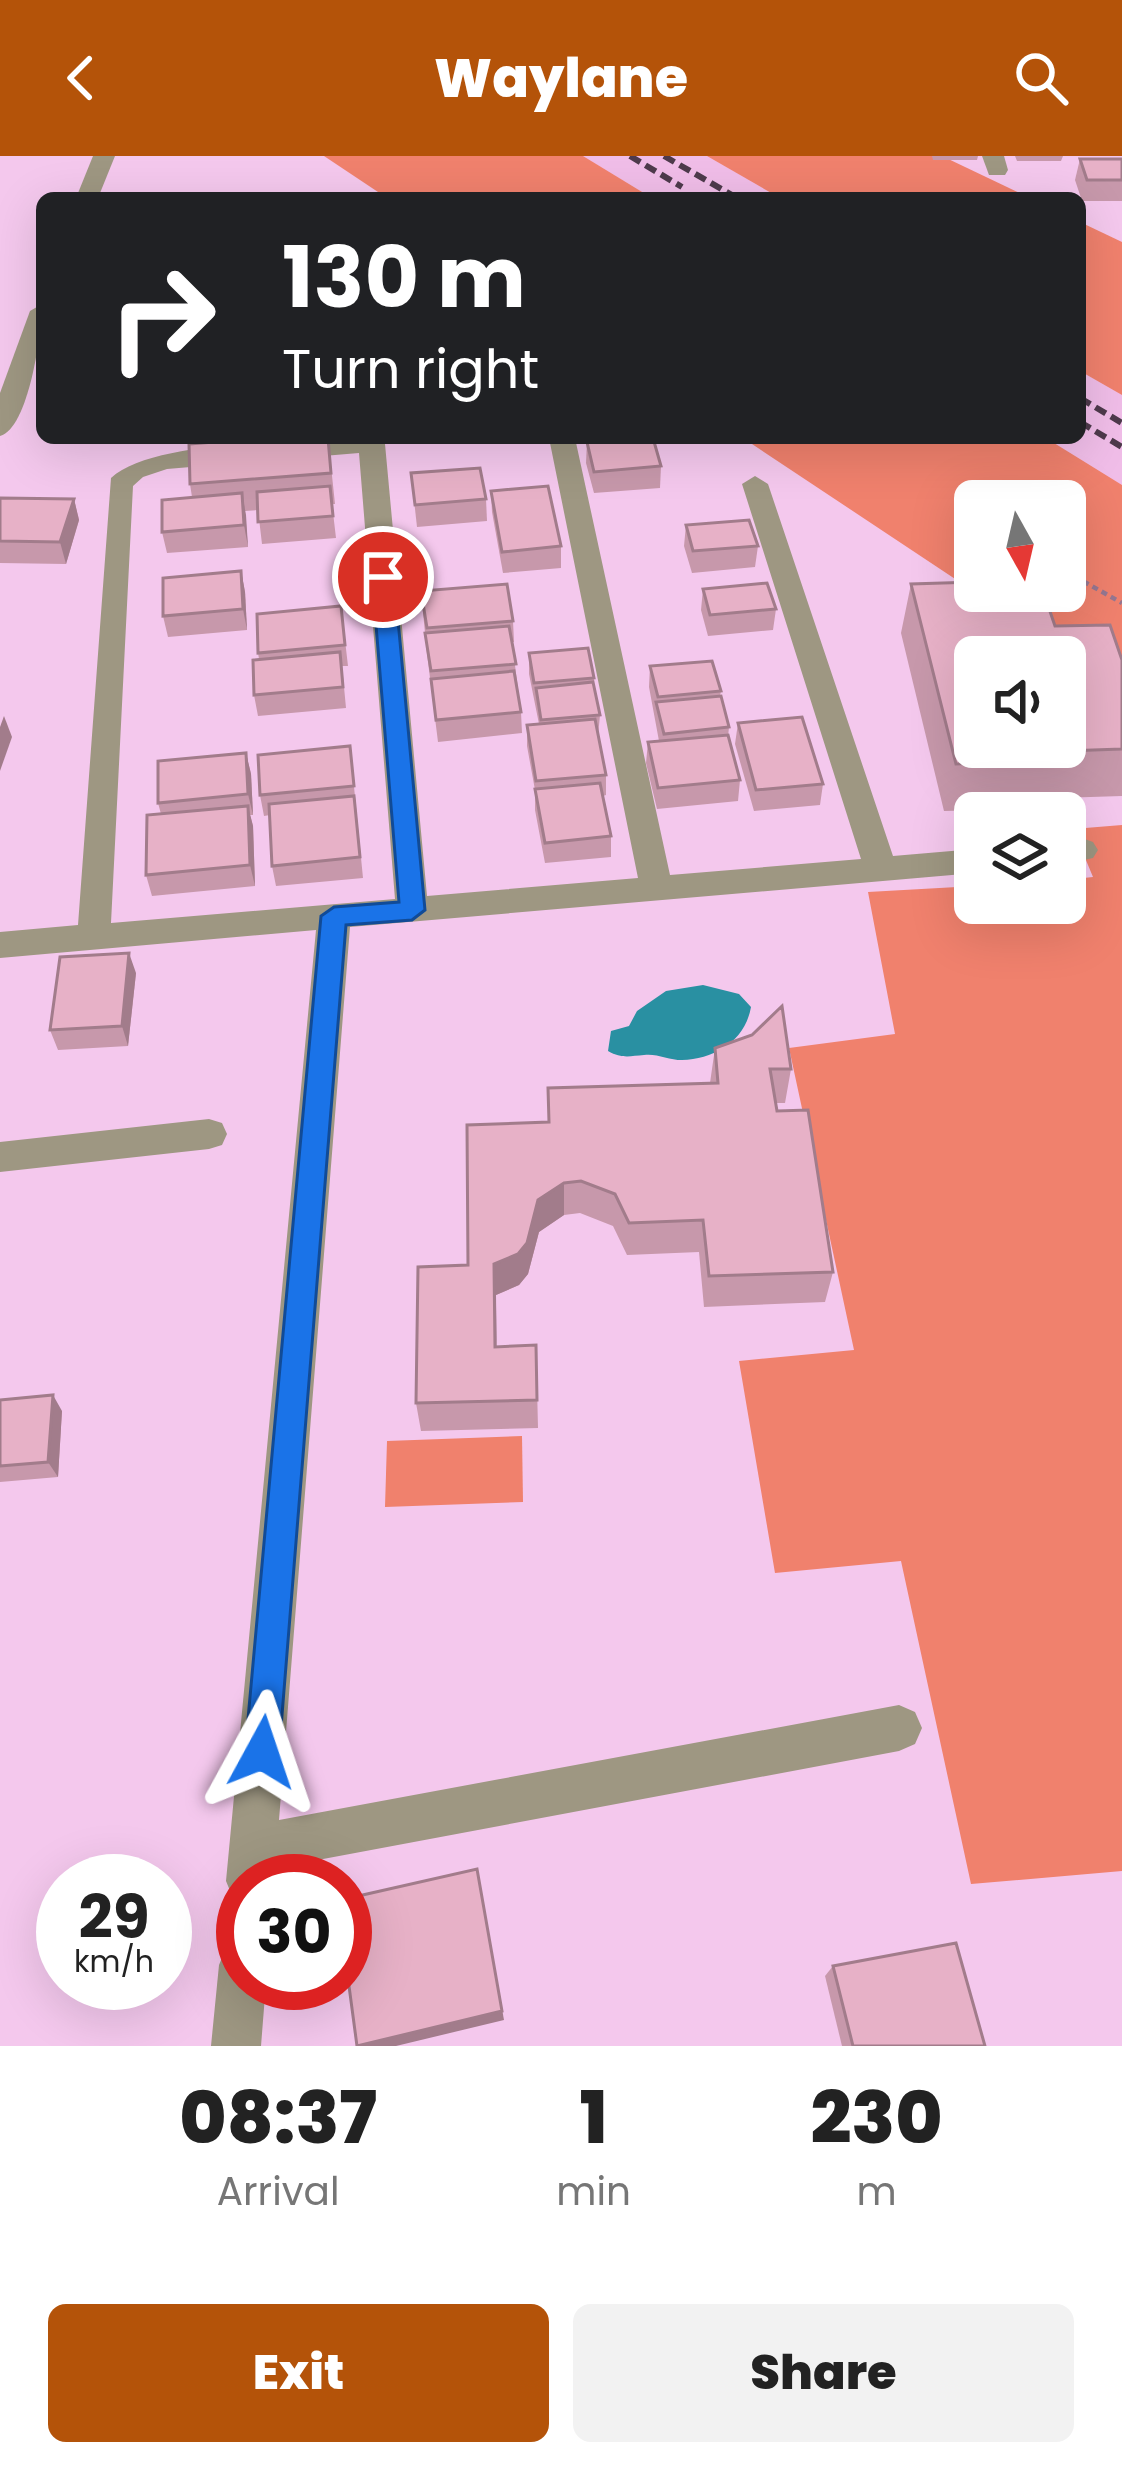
<!DOCTYPE html>
<html lang="en">
<head>
<meta charset="utf-8">
<style>
	body { margin:0; font-family:Poppins,sans-serif; background:#f2f2f2; color:#222; height:100vh; display:flex; flex-direction:column; font-size:45px; white-space:nowrap }
	* { box-sizing:border-box; margin:0 }
	p { font-size:39px; color:#767676 }
	.icon { flex:none; width:66px; height:66px; fill:none; stroke:currentColor; stroke-width:2; stroke-linecap:round; stroke-linejoin:round }
	.map { position:relative; height:1890px; overflow:hidden }
	.side { display:flex; flex-direction:column; background:#fff; flex:1 }
	.side>* { flex:none }
	.banner { position:absolute; left:36px; top:36px; width:1050px; height:252px; border-radius:18px; box-shadow:0 12px 48px #0002; background:#202124; color:#fff; overflow:hidden }
	.needle { width:78px; rotate:172deg }
	.fabs { position:absolute; left:954px; top:324px; display:grid; gap:24px }
	.fabs a { display:grid; place-items:center; width:132px; height:132px; border-radius:18px; background:#fff; box-shadow:0 12px 48px #0002; font-size:60px }
	.speed { position:absolute; left:36px; top:1698px; display:flex; gap:24px; font-size:60px; font-weight:700; text-align:center }
	.speed>* { display:grid; place-content:center; width:156px; height:156px; border-radius:50%; background:#fff; box-shadow:0 12px 48px #0002; line-height:1 }
	.speed small { font-size:30px; font-weight:400 }
	.speed .limit { border:18px solid #d22; background:#fff; color:#111 }
	.pin { position:absolute; display:grid; place-items:center; width:102px; height:102px; color:#fff; margin:-51px; border:6px solid #fff; border-radius:50%; box-shadow:0 3px 12px #0007 }
	.me { position:absolute; width:132px; margin:-66px; rotate:5deg; stroke-linejoin:round; filter:drop-shadow(0 0 9px #0008) }
	.turn { display:flex; align-items:center; gap:42px; height:252px; padding:0 48px; font-size:54px }
	.turn .icon { width:156px; height:156px; stroke-width:2.5 }
	.turn b { display:block; font-size:84px; line-height:102px }
	.eta { display:flex; justify-content:space-evenly; align-items:center; height:204px; text-align:center }
	.eta b { font-size:72px; font-weight:800; line-height:84px }
	.cta { display:flex; gap:24px; margin-top:auto; padding:24px 48px }
	.cta a { flex:1; height:138px; border-radius:18px; background:#b45309; color:#fff; font-size:48px; font-weight:800; line-height:138px; text-align:center }
	.cta a+a { background:#f2f2f2; color:#222 }
	header { display:flex; justify-content:space-between; align-items:center; height:156px; padding:0 48px; background:#b45309; color:#fff; font-size:54px; font-weight:800 }
	.map>svg:first-child { display:block }
	.built { fill:#f0bde8 }
	.green { fill:#f0816d; fill-rule:evenodd }
	.water { fill:#2990a2 }
	.lines { fill:none; stroke-linecap:round; stroke-linejoin:round }
	.path { stroke:#967791; stroke-width:4.5; stroke-dasharray:6 4.5; stroke-linecap:butt }
	.minor { fill:#9e9782; fill-rule:evenodd }
	.rail { stroke:#4e3a4c; stroke-width:6; stroke-dasharray:12 6; stroke-linecap:butt }
	.wall { fill:#c798ab }
	.shaded-wall { fill:#a27c8b }
	.building { fill:#e7b1c7; stroke:#a27c8b; stroke-width:3; fill-rule:evenodd }
	.route { fill:#1a73e8; stroke:#114b97; stroke-width:3 }
</style>
</head>
<body>
<header><svg class="icon" aria-label="back" viewBox="0 0 24 24"><path d="M15 5l-7 7 7 7"/></svg>Waylane<svg class="icon" aria-label="search" viewBox="0 0 24 24"><circle cx="10" cy="10" r="6"/><path d="M15 15l6 6"/></svg></header>
<div class="map">
<svg width="1122" height="1890" viewBox="0 0 1122 1890">
	<rect width="100%" height="100%" fill="#f4c8ed"/>
	<g class="built">
		<path d="M583 0H707L780 42H652Z"/>
		<path d="M1080 215 1122 239V329L1046 282H1080Z"/>
	</g>
	<g class="green">
		<path d="M324 0H583L652 42H387Z"/>
		<path d="M707 0H942L1030 42H780Z"/>
		<path d="M1080 66 1122 86V239L1080 215Z"/>
		<path d="M743 282H1046L1122 329V534ZM975 345H1065V435H975Z"/>
		<path d="M1122 669V1715L971 1728 901 1405 775 1417 739 1205 854 1194 789 892 895 878 868 736 975 730V747H1065V724L1093 721 1073 673Z"/>
		<path d="M522 1280 523 1346 385 1351 387 1285Z"/>
	</g>
	<path class="water" d="M703 829 739 838 751 851C745 885 715 903 682 904 669 904 656 897 644 899 630 900 622 903 608 895L611 875 629 870 637 855 666 835Z"/>
	<g class="lines">
		<path class="path" d="M1065 415 1122 447"/>
		<g class="minor">
			<path d="M93 0H115L98 42H76Z"/>
			<path d="M982 0H1004L1008 14 1005 19H989Z"/>
			<path d="M42 148C42 175 29 272 0 280V237L30 155Z"/>
			<path d="M349 282H384L385 288 427 740 638 722 549 282H575L670 719 861 703 742 328 755 320 768 328 893 700 975 693V717L350 771 279 1664 899 1549 915 1556 922 1572 915 1588 899 1595 275 1712 274 1725H243V1746L233 1742 226 1725 316 774 0 802V776L78 769 111 322C152 284 290 287 349 282ZM359 297 395 743 111 767 133 330 143 321 167 313Z"/>
			<path d="M1082 682 1093 686 1098 694 1093 702 1065 708V684Z"/>
			<path d="M209 963 222 967 227 978 222 989 209 993 0 1016V986Z"/>
			<path d="M243 1785V1827H266L261 1890H211L219 1809 226 1792Z"/>
		</g>
		<g class="rail">
			<path d="M630 0 682 31"/>
			<path d="M664 0 737 42"/>
			<path d="M1080 242 1122 267"/>
			<path d="M1080 266 1122 291"/>
		</g>
	</g>
	<g class="wall">
		<path d="M932 0H978L977 4H933Z"/>
		<path d="M1015 0H1063L1061 5H1017Z"/>
		<path d="M1080 3H1122V45H1082L1075 24Z"/>
		<path d="M328 282 335 348H332L336 382 262 388 258 354 245 355 248 391 167 397 162 376 192 341 190 328Z"/>
		<path d="M587 286 661 310 660 332 594 337 586 307Z"/>
		<path d="M411 317 486 343 487 365 417 371Z"/>
		<path d="M491 335 561 390V412L503 417 492 356Z"/>
		<path d="M0 342 74 343 79 364 66 408 0 407Z"/>
		<path d="M686 369 758 390 755 411 692 417 684 390Z"/>
		<path d="M241 415 245 436 247 474 168 481 163 460Z"/>
		<path d="M911 428 1055 470 1122 504V640L1027 643 1024 653 944 655 901 477Z"/>
		<path d="M703 433 776 453 773 474 708 480 701 454Z"/>
		<path d="M421 435 513 465 514 486H512L521 556 522 577 438 586 427 498Z"/>
		<path d="M341 450 348 510H342L346 552 258 560 254 539 259 503 258 497Z"/>
		<path d="M529 497 594 522V532L600 559 598 580 606 619V639L603 640 611 680V701L545 707 535 654V634L527 590V569L539 568 529 518Z"/>
		<path d="M650 510 721 535 720 540 729 571 728 581 740 624 738 645 657 653 646 607 648 586 659 585 649 531Z"/>
		<path d="M738 567 823 628 820 649 754 655 735 588Z"/>
		<path d="M350 590 363 722 276 730 272 710 270 659 264 660 260 639Z"/>
		<path d="M246 597 251 618 253 659H250L253 670 255 730 152 740 146 719 161 658 158 647Z"/>
		<path d="M136 817 128 890 58 894 50 874Z"/>
		<path d="M715 892 791 913 785 947H775L833 1116 825 1146 704 1151 699 1096 627 1099 613 1070 580 1057 564 1059 539 1076 528 1118 519 1129 496 1139V1191L536 1189 538 1272 421 1275 416 1247 468 1109 549 966 710 927Z"/>
		<path d="M0 1244 62 1255 58 1321 0 1326Z"/>
		<path d="M833 1810 985 1890H842L825 1820Z"/>
	</g>
	<g class="shaded-wall">
		<path d="M242 337 246 359 248 391 244 369Z"/>
		<path d="M74 343 79 364 66 408 60 386Z"/>
		<path d="M241 415 245 436 247 474 243 453Z"/>
		<path d="M4 560 12 581 0 615V571Z"/>
		<path d="M246 597 251 618 253 659 248 638Z"/>
		<path d="M248 650 253 670 255 730 250 709Z"/>
		<path d="M129 797 136 817 128 890 122 870Z"/>
		<path d="M564 1027V1059L539 1076 528 1118 519 1129 496 1139 497 1220 494 1108 538 1044Z"/>
		<path d="M53 1239 62 1255 58 1321 48 1306Z"/>
		<path d="M479 1725 504 1864 396 1890H359Z"/>
	</g>
	<g class="building">
		<path d="M1080 3H1122V24H1087Z"/>
		<path d="M266 282H328L331 317 190 328 189 288Z"/>
		<path d="M633 282H653L661 310 594 316 587 286Z"/>
		<path d="M480 312 486 343 415 349 411 317Z"/>
		<path d="M330 330 333 360 258 366 257 336Z"/>
		<path d="M548 330 561 390 502 396 491 335Z"/>
		<path d="M242 337 244 369 162 376V344Z"/>
		<path d="M0 342 74 343 60 386 0 385Z"/>
		<path d="M749 364 758 390 693 395 686 369Z"/>
		<path d="M241 415 243 453 163 460V422Z"/>
		<path d="M975 426V435H1043L1055 470 1110 469 1122 504V593L1037 596 1039 605 956 608 911 428ZM975 501H1065V591H975Z"/>
		<path d="M767 427 776 453 710 459 703 433Z"/>
		<path d="M507 428 513 465 427 472 421 435Z"/>
		<path d="M341 450 345 489 258 497 257 458Z"/>
		<path d="M509 470 516 508 431 515 425 477Z"/>
		<path d="M588 492 594 522 534 527 529 497Z"/>
		<path d="M340 496 343 531 254 539 253 504Z"/>
		<path d="M712 505 721 535 658 541 650 510Z"/>
		<path d="M514 515 521 556 436 564 431 523Z"/>
		<path d="M593 526 600 559 541 564 536 532Z"/>
		<path d="M721 540 729 571 664 578 656 546Z"/>
		<path d="M802 561 823 628 756 634 738 567Z"/>
		<path d="M595 563 606 619 536 625 527 569Z"/>
		<path d="M728 579 740 624 658 632 648 586Z"/>
		<path d="M350 590 354 630 260 639 258 599Z"/>
		<path d="M246 597 248 638 158 647V605Z"/>
		<path d="M600 627 611 680 545 687 535 633Z"/>
		<path d="M354 640 360 701 272 710 269 648Z"/>
		<path d="M248 650 250 709 146 719 147 659Z"/>
		<path d="M129 797 122 870 50 874 60 801Z"/>
		<path d="M782 850 791 913H770L777 955 808 954 833 1116 709 1120 703 1064 629 1067 615 1038 581 1025 564 1027 538 1044 527 1087 518 1098 494 1108 495 1191 536 1189 537 1244 416 1247 418 1111 468 1109 467 969 549 966 548 932 718 927 715 892 752 879Z"/>
		<path d="M53 1239 48 1306 0 1310V1244Z"/>
		<path d="M477 1713 502 1855 357 1890 345 1800V1743Z"/>
		<path d="M956 1787 985 1890H853L833 1810Z"/>
	</g>
	<path class="route" d="M383 414 394 421 425 754 412 764 346 769 279 1596 274 1609 262 1614 250 1609 245 1596 321 760 334 751 399 746 372 421Z"/>
</svg>
<div class="fabs">
<a><svg class="needle" viewBox="-14 -14 28 28"><path d="M0-13l5 13h-10z" fill="#e53935"/><path d="M0 13l5-13h-10z" fill="#767676"/></svg></a>
<a><svg class="icon" aria-label="sound" viewBox="0 0 24 24"><path d="M4 9h4l5-4v14l-5-4H4zM17 9q2 3 0 6"/></svg></a>
<a><svg class="icon" aria-label="layers" viewBox="0 0 24 24"><path d="M12 4l9 5-9 5-9-5zM3 14l9 5 9-5"/></svg></a>
</div>
<div class="speed"><div>29<small>km/h</small></div><div class="limit">30</div></div>
<div class="pin" style="left:383px;top:421px;background:#d93025"><svg class="icon" aria-label="arrive" viewBox="0 0 24 24"><path d="M6 21V4h12l-3 4 3 4H6"/></svg></div>
<svg class="me" style="left:262px;top:1596px" viewBox="-20 -20 40 40"><path d="M0-17L14 15 0 8-14 15z" fill="#1a73e8" stroke="#fff" stroke-width="4"/></svg>
<div class="banner">
<div class="turn"><svg class="icon" aria-label="right" viewBox="0 0 24 24"><path d="M7 20v-9h11M14 6l5 5-5 5"/></svg><div><b>130 m</b>Turn right</div></div>
</div>
</div>
<section class="side">
<div class="eta">
<div><b>08:37</b><p>Arrival</p></div>
<div><b>1</b><p>min</p></div>
<div><b>230</b><p>m</p></div>
</div>
<div class="cta"><a>Exit</a><a>Share</a></div>
</section>
</body>
</html>
